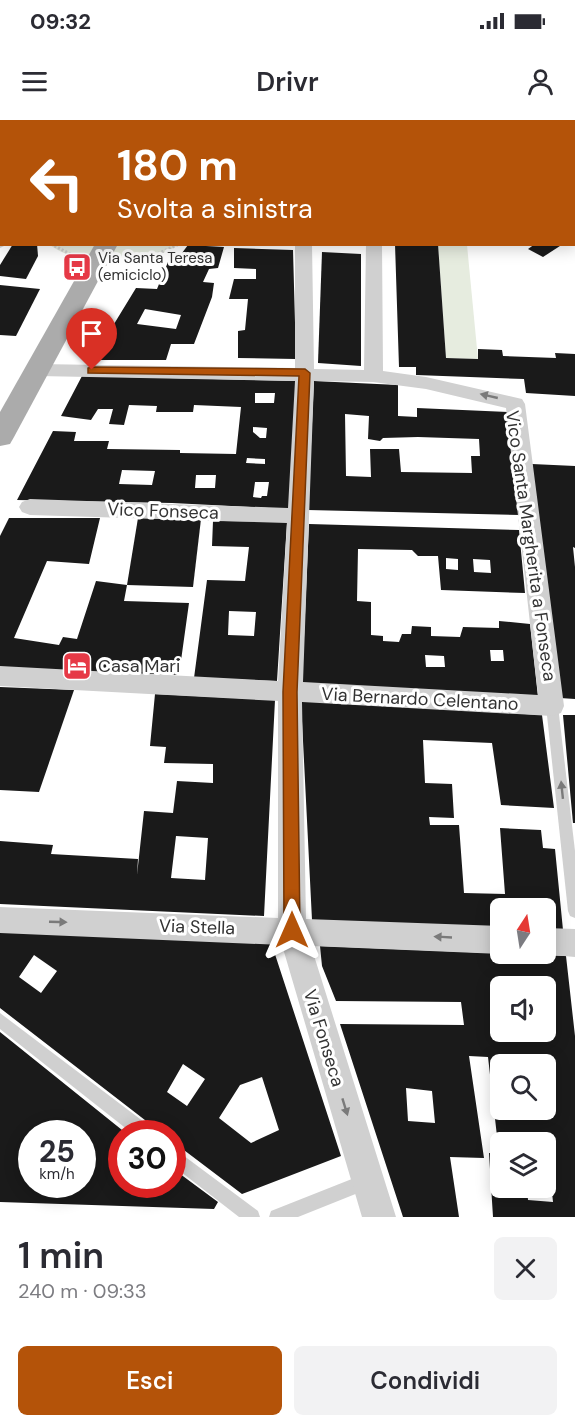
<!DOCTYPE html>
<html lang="it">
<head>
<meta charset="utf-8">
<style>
	body { margin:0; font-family:"DM Sans",sans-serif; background:#f2f2f3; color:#2b2b33; height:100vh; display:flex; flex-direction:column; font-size:22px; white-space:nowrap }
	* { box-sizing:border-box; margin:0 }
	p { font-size:20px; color:#7c7c81 }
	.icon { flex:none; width:33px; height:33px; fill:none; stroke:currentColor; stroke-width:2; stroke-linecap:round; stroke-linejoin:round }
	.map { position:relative; height:1097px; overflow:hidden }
	.panel { display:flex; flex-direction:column; background:#fff; flex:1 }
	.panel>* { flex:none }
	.banner { position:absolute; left:0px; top:0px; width:576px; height:126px; box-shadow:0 3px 15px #0003; background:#b45309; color:#fff; overflow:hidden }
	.needle { width:39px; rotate:12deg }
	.buttons { position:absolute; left:490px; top:778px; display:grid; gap:12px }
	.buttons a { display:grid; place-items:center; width:66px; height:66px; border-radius:9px; background:#fff; box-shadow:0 3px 15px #0003; font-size:30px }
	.speed { position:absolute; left:18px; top:1000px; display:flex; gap:12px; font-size:30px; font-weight:700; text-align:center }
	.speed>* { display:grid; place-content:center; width:78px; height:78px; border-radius:50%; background:#fff; box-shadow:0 3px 15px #0003; line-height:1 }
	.speed small { font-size:15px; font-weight:400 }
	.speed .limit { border:9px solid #d22; background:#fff; color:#111 }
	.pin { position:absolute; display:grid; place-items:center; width:51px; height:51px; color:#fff; margin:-62px -26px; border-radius:50% 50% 50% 0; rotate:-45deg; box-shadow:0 0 6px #0007 }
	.pin .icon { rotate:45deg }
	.me { position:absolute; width:66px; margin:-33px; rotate:0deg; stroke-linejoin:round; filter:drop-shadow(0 0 4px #0008) }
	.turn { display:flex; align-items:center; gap:21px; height:126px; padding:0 18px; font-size:27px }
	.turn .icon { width:78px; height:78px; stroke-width:2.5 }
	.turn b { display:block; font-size:42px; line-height:51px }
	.round { display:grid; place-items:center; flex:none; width:63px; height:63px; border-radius:9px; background:#f2f2f3 }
	.summary { display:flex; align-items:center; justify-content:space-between; height:102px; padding:0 18px }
	h1 { font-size:36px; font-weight:600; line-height:45px }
	.button { display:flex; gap:12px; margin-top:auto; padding:12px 18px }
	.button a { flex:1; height:69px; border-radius:9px; background:#b45309; color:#fff; font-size:24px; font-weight:600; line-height:69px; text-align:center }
	.button a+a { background:#f2f2f3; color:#2b2b33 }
	.status { display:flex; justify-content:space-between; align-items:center; height:42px; padding:0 30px; background:#fff; direction:ltr }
	.status svg { height:16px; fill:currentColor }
	header { display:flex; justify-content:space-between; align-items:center; height:78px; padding:0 18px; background:#fff; font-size:27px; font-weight:600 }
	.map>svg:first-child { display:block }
	.green { fill:#e6ecdf }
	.building { fill:#1a1a1a; fill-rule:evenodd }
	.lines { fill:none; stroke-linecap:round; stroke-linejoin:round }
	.path { stroke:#cdcdcd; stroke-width:3; stroke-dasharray:2 2; stroke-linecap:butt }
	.service { fill:#d0d0d0; fill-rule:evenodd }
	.minor { fill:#d0d0d0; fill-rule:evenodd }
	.primary { fill:#ababab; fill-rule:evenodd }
	.oneway { fill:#7a7a7a }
	.route { fill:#b45309; stroke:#753606; stroke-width:1.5 }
	.labels { text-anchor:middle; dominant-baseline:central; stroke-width:6; stroke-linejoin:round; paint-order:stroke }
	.far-poi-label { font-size:15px; fill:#333; stroke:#fff; text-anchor:start }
	.street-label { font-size:18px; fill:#333; stroke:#fff }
	.poi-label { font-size:18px; fill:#333; stroke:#fff; text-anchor:start }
</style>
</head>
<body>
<div class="status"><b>09:32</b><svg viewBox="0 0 49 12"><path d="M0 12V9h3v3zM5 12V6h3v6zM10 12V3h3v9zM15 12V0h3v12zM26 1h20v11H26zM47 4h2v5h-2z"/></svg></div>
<header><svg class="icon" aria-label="menu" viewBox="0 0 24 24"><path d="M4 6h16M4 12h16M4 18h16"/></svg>Drivr<svg class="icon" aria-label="person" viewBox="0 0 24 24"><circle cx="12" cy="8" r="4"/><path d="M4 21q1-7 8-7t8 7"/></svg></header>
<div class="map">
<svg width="575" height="1097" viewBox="0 0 575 1097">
	<rect width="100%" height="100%" fill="#fff"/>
	<g class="green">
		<path d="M50 125H178C144 148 83 149 50 125Z"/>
		<path d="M438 125H467L478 239 446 238Z"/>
	</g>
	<g class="building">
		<path d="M13 124H37L38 136 26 159 0 156V145Z"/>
		<path d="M395 124H438L446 238 478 239V229L502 230 503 236 556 238 555 233 575 234V276L526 273 524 259 416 255V247H399Z"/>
		<path d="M535 124H563L543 137 528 129Z"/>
		<path d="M188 125 224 127 218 148 209 149 203 162 214 163 212 177 194 224H171L166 240H92L136 168 157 169 170 137 182 133ZM145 189 181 195 176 209 137 204Z"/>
		<path d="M234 128 293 130 296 239 238 238V211L245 210 248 179H229L234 159H256V149L234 148Z"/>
		<path d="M322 132 361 134V246L318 243Z"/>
		<path d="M0 165 40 169 16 216 0 215Z"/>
		<path d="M82 256 297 261 289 389 172 383 17 380 53 311 76 312 74 321H109L107 329 180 330V333L236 334 241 287 194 285 193 292H156L157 286 129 285 124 305 109 304 113 289H98L91 300 61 296ZM255 273H275L274 283H255ZM253 307 267 308 266 318H260L253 312ZM247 338 265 339V344L246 343ZM122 350 155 351 152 365 119 364ZM196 355H216L215 368H195ZM255 362H269L267 376H262L261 378 253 377Z"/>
		<path d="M314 261 398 265V296L417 297V288L508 292 520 395 308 390ZM345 294 369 296 368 319 380 321 383 318 418 317 479 319 480 336H471L472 353 401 352 399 329H370L371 357 346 356Z"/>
		<path d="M532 344 575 346V428L573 427 575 447V579L560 578Z"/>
		<path d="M9 398H100L89 444 47 441 14 518 59 525 63 517 77 519 96 461 127 465 124 481 189 483 179 555 0 549V416Z"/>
		<path d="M138 398 201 399 193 467 127 465Z"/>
		<path d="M213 401 287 402 277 561 194 558 207 460 245 461 249 427 212 426ZM229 491 256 492 254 516 228 515Z"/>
		<path d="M309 404 519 410 525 473 441 470 438 436H418L412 430 358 429 357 481 371 482V515L383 516V521L399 522 402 514H411L412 506 431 507V516L460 517 463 507 499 508V501L530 504 538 577 302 563ZM446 438 458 439V450L446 449ZM473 439 490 440 491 453 474 452ZM490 530H503L504 541H491ZM425 535 444 536 445 547H426Z"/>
		<path d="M0 567 74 570 39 672 0 670Z"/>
		<path d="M155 574 275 580 264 796 0 784V721L53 725 51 734 138 739 137 755 144 691 173 693 177 661 213 663V644L164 643 166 627 150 626ZM176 716 208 718 205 760 171 758Z"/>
		<path d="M301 581 542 595 554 688 501 685 492 623 423 620 425 663 452 664 454 698 429 697 430 705H459L464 773 505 774 500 708 541 710 543 728 555 729 563 810 546 809V789H501V808L312 800Z"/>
		<path d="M563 595H575V703H573Z"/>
		<path d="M0 807 270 819 341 1036 242 1074 172 1021V1014H163L0 888ZM34 835 57 851 41 873 19 857ZM183 944 205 959 187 986 167 972ZM262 957 279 1010 251 1023 219 998 240 965Z"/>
		<path d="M320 826 566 836 575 916V1097H493L489 1033 501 1034V1068H527L528 1080 553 1082 551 1063 546 1062V1023L498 1025 488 937 469 936 484 1038 450 1037 459 1097H403L340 904 464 905 461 882 336 881 322 846ZM501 867H546V912H501ZM501 945H546V990H501ZM406 968 432 971 435 1003 408 1001Z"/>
		<path d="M0 912 127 1014H122V1065H172V1048L218 1082 214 1089 0 1082ZM32 1014H82V1065H32Z"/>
	</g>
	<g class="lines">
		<g class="path">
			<path d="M51 124 74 136"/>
			<path d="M123 142 153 136 179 124"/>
		</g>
		<g class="service">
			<path d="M451 0H459L460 2H452Z"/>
			<rect x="574" y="61" width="1" height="5"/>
			<path d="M552 581 556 582 558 586 575 731V798L570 796 568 791 546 586 548 582Z"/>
			<path d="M0 893 152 1008 154 1014H133L0 909Z"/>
			<path d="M172 1027 258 1091 260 1097H239L172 1045Z"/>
			<path d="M367 1053 373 1055 375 1061 373 1067 298 1097H269L271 1091Z"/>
		</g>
		<g class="minor">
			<path d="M74 0H88L73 2Z"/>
			<path d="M0 116 2 124H8L0 128Z"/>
			<path d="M295 124H312L314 249 364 250 366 124H382L383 251 426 257 522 279 525 284 564 586 561 593 552 596 302 582 306 799 501 806V834L311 826 396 1097H362L282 825 0 813V787L278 798V581L0 566V546L278 561 287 403 30 395 22 392 19 387 22 382 30 379 288 388 295 261 38 256 31 254 28 250 31 246 38 244 295 248ZM314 261 373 262 426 269 506 288 538 575 303 562Z"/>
			<path d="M546 808 575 809V837L542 834H546Z"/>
		</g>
		<g class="primary">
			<path d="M167 0H187L166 2Z"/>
			<path d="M95 124H118L14 317 10 324 0 326V292Z"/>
		</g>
	</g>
	<defs><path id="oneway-solid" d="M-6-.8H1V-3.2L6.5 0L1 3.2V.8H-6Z" transform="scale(1.5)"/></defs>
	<g class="oneway">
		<use href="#oneway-solid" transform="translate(489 276) rotate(-167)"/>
		<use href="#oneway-solid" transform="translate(562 670) rotate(-96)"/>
		<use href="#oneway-solid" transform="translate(58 802) rotate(2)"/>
		<use href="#oneway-solid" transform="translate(443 817) rotate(-177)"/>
		<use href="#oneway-solid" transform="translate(345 987) rotate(73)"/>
	</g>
	<path class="route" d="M92 247 305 249 310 253 297 572 300 810 298 816 292 818 287 816 284 810 283 572 299 256 88 253V248Z"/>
	<defs>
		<g id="bus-square" transform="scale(1.5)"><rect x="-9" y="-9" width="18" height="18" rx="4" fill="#e63946" stroke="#fff"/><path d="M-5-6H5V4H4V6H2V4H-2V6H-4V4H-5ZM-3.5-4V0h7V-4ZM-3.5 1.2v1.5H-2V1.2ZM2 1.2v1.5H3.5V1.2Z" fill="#fff"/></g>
		<g id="hotel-square" transform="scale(1.5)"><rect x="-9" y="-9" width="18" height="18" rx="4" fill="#e63946" stroke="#fff"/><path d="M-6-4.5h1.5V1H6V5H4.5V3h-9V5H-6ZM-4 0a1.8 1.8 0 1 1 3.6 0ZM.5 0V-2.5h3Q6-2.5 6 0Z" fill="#fff"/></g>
	</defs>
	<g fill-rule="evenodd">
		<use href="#bus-square" x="77" y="147"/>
		<use href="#hotel-square" x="77" y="546"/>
	</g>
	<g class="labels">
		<g class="far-poi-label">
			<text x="98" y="138">Via Santa Teresa<tspan x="98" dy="17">(emiciclo)</tspan></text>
		</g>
		<g class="street-label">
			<text transform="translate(163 391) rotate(2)">Vico Fonseca</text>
			<text transform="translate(531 426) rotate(82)">Vico Santa Margherita a Fonseca</text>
			<text transform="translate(420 579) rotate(3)">Via Bernardo Celentano</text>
			<text transform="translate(197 807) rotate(2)">Via Stella</text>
			<text transform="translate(324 918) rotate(73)">Via Fonseca</text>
		</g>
		<g class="poi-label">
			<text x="98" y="546">Casa Mari</text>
		</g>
	</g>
</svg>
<div class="buttons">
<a><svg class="needle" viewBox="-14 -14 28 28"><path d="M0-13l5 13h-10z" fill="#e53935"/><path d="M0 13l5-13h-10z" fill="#7c7c81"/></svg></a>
<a><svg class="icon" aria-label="sound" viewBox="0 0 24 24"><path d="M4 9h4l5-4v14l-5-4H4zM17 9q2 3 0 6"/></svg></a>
<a><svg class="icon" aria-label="search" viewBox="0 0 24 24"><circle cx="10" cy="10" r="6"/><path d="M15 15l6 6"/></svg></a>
<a><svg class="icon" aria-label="layers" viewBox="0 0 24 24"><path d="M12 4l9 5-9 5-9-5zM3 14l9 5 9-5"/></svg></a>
</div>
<div class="speed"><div>25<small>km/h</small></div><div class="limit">30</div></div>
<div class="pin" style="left:92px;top:250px;background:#d93025"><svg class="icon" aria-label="arrive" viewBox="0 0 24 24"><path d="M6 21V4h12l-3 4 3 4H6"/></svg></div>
<svg class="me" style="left:292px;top:810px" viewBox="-20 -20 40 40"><path d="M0-17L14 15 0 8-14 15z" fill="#b45309" stroke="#fff" stroke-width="4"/></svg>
<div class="banner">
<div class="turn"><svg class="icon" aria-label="left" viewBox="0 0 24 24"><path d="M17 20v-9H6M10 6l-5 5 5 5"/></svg><div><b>180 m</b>Svolta a sinistra</div></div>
</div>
</div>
<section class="panel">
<div class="summary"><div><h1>1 min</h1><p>240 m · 09:33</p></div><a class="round"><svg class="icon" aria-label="close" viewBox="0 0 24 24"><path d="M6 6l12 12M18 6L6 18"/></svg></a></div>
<div class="button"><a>Esci</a><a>Condividi</a></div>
</section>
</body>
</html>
